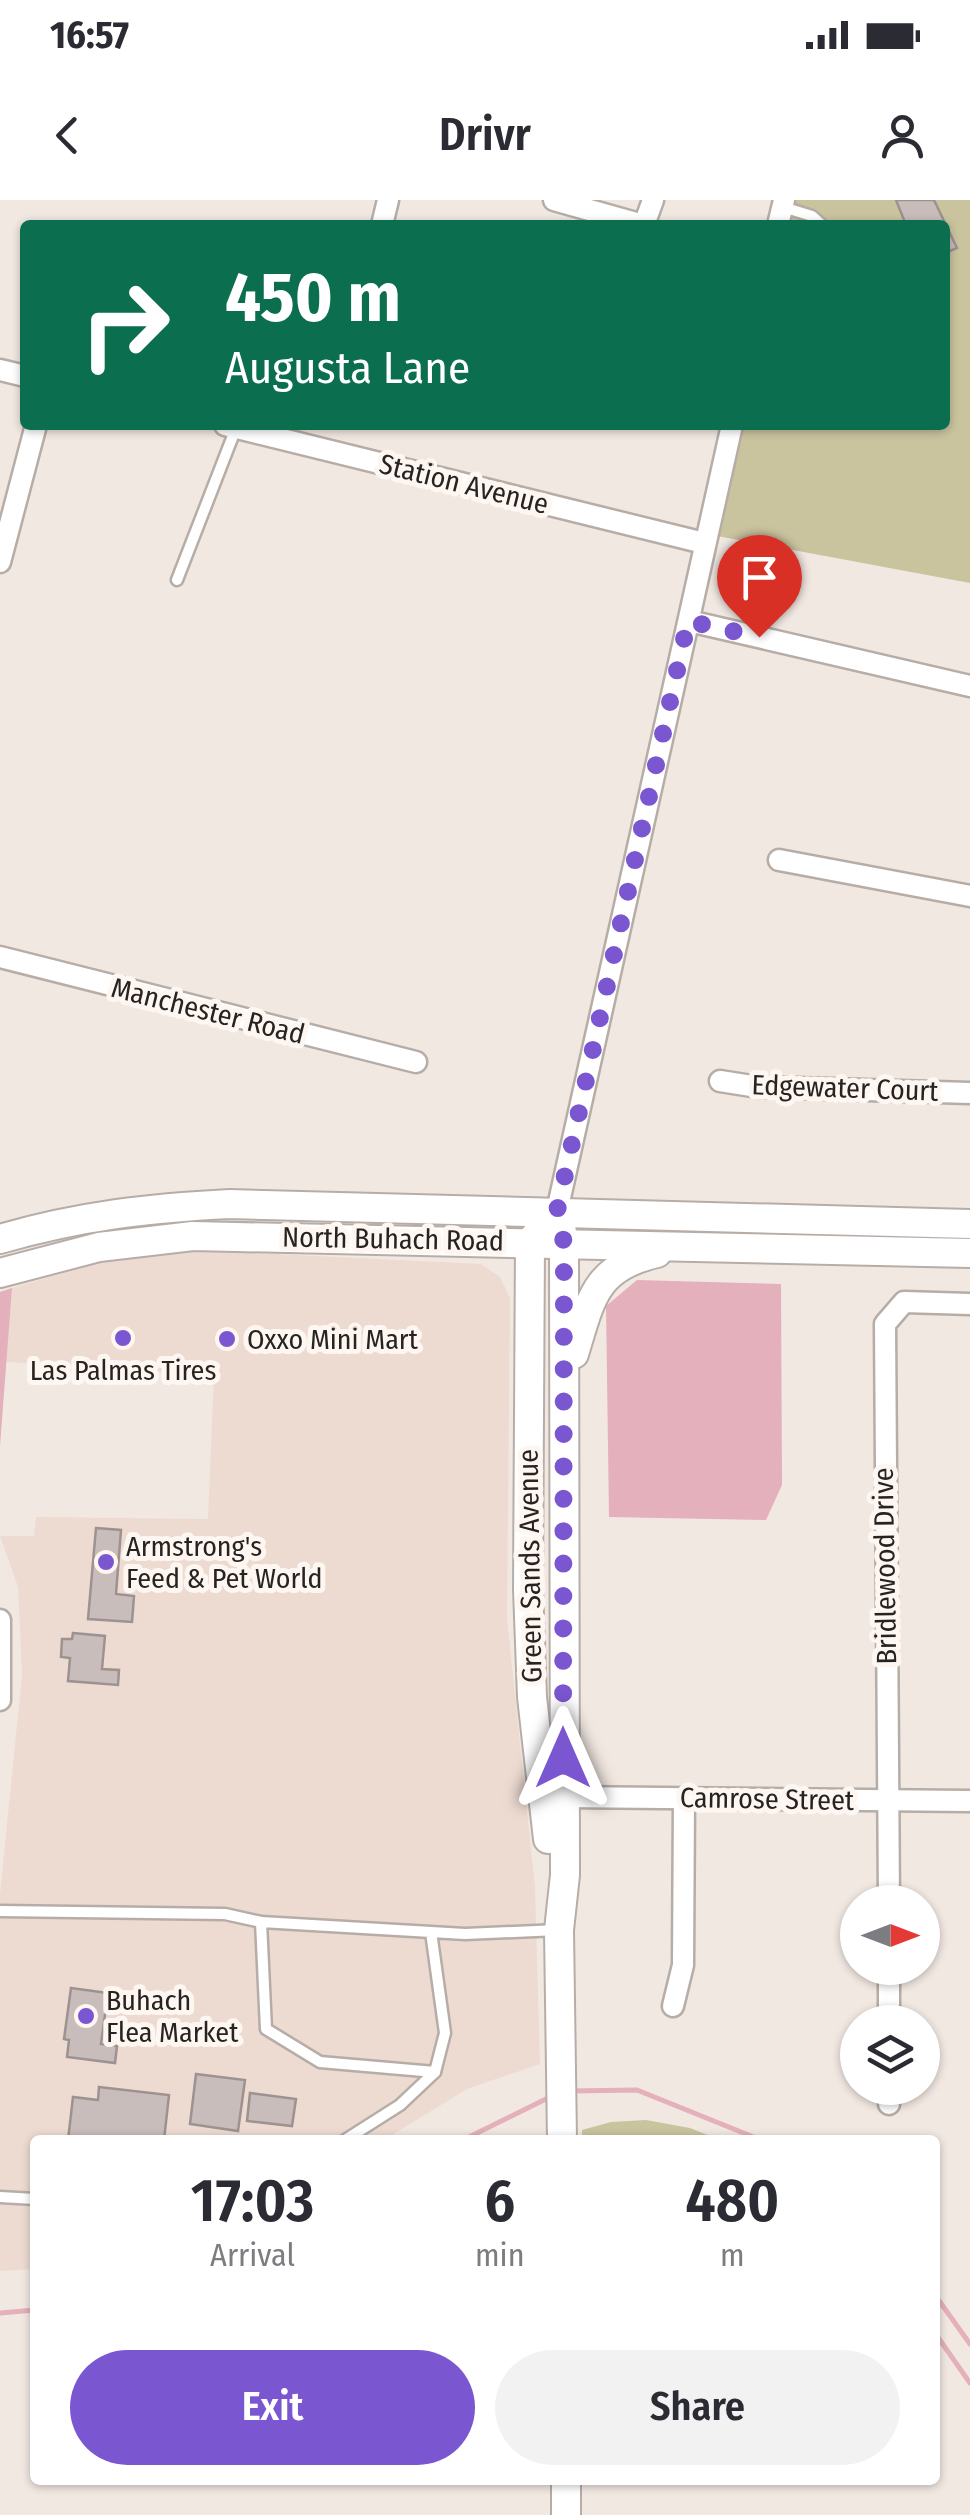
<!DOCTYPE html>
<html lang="en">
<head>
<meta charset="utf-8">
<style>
	body { margin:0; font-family:"Fira Sans Condensed",sans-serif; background:#f2f2f3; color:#2b2b33; height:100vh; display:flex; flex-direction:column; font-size:38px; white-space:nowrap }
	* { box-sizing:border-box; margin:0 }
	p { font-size:32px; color:#7c7c81 }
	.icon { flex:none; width:55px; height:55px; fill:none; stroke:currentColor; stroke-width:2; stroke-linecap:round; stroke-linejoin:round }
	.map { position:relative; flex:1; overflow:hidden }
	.sheet { position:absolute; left:30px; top:1935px; width:910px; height:350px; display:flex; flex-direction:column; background:#fff; border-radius:10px; box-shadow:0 2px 8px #0004 }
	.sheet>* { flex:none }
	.hud { position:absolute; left:20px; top:20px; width:930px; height:210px; border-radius:10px; box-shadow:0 2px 8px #0004; background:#0b6e4f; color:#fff; overflow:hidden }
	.needle { width:65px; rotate:90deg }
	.buttons { position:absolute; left:840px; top:1685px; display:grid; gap:20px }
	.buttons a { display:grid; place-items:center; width:100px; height:100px; border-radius:50%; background:#fff; box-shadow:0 2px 8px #0004; font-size:50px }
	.pin { position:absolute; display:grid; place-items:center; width:85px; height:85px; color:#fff; margin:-102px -42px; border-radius:50% 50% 50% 0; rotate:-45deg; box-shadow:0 0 10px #0007 }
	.pin .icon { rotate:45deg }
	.me { position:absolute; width:110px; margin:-55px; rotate:0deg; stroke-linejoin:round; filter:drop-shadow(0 0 8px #0008) }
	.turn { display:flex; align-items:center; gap:35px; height:210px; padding:0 40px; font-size:45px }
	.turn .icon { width:130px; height:130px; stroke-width:2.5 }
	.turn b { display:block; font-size:70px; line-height:85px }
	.eta { display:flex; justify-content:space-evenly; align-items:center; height:170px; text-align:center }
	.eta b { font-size:60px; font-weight:600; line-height:70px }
	.cta { display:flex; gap:20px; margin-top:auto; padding:20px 40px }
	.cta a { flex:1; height:115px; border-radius:60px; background:#7a57d0; color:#fff; font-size:40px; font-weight:600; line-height:115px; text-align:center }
	.cta a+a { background:#f2f2f3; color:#2b2b33 }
	.status { display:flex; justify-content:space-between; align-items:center; height:70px; padding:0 50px; background:#fff; direction:ltr }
	.status svg { height:28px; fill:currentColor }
	header { display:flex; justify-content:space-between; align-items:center; height:130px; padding:0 40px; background:#fff; font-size:45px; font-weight:600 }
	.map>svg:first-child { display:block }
	.built { fill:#eddbd1 }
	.green { fill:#c9c39e }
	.water { fill:#e4b0bb }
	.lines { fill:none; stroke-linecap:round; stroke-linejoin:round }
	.stream { stroke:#e4b0bb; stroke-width:5 }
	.building { fill:#c9bdbb; stroke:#9e9290; stroke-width:2.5 }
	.lane-casing { stroke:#b7ada7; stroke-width:15 }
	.street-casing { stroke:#b7ada7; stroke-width:25 }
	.secondary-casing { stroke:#b7ada7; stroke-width:32 }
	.lane { stroke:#fff; stroke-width:10 }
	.street { stroke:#fff; stroke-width:20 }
	.secondary { stroke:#fff; stroke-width:28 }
	.route { stroke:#7a57d0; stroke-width:18; stroke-dasharray:0 32.4 }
	.poi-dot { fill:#7a57d0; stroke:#fef6f1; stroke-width:4 }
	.labels { text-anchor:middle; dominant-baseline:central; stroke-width:10; stroke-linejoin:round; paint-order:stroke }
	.street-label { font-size:28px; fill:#272321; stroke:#fef6f1 }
	.poi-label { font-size:28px; fill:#272321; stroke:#fef6f1; text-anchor:start }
</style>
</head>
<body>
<div class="status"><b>16:57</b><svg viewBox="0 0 49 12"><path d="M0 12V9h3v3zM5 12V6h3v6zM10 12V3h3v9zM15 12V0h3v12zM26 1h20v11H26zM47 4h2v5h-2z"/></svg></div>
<header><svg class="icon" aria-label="back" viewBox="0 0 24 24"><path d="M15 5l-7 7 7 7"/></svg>Drivr<svg class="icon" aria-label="person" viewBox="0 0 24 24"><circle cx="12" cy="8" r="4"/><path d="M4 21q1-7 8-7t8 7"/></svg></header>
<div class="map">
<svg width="970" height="2315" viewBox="0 0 970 2315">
	<rect width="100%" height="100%" fill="#f2e8e2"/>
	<path class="built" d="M215 1051 481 1064 500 1077 510 1098 507 1418 535 1688 540 1864 467 1889 384 1940H35V2069L0 2071V1694L22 1475 18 1387 0 1336H34L36 1317 208 1319 214 1175 6 1162 12 1088 94 1064 147 1055Z"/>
	<g class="green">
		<path d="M794 0H970V383L717 336 742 225H945V25H788Z"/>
		<path d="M646 1920 690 1928 720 1940H582V1930L611 1922Z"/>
	</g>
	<g class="water">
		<path d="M637 1080 781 1084 782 1285 766 1320 609 1317 606 1106Z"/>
		<path d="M12 1088 0 1246V1092Z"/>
	</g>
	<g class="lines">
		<g class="stream">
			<path d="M569 1891 637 1890 761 1940"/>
			<path d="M463 1940 550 1897"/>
			<path d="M935 2095 970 2144"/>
			<path d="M0 2113 35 2110"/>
			<path d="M935 2133 970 2183"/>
		</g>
	</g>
	<g class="building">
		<path d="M896 0H934L957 48 945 53V25H906Z"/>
		<path d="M96 1328 121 1330 116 1394 134 1396 132 1422 88 1419Z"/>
		<path d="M73 1433 105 1436 102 1469 119 1470 118 1485 68 1481 70 1458 61 1457 62 1439H72Z"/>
		<path d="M71 1788 108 1793 101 1844 117 1846 115 1863 67 1857 69 1840 64 1839Z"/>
		<path d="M196 1874 245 1880 238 1931 190 1924Z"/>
		<path d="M99 1887 169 1895 164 1940H68L73 1897 98 1900Z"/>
		<path d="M250 1893 296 1899 292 1926 247 1921Z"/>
	</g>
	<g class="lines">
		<g class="lane-casing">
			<g id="lane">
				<path d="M783 7 812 16 822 25"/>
				<path d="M177 380 236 228"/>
				<path d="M0 1711 225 1714 261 1722"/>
				<path d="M431 1732 445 1833 435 1872 320 1862 266 1829 261 1722 465 1734 558 1730"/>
				<path d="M345 1940 400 1905 435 1872"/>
				<path d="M0 1997 35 1999"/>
			</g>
		</g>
		<g class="street-casing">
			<g id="street">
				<path d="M554 0 643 25"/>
				<path d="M382 25 388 0"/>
				<path d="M644 25 653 0"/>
				<path d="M778 25 784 0"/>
				<path d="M0 170 25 176"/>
				<path d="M225 225 704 343"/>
				<path d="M0 362 36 225"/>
				<path d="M689 421 970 486"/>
				<path d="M779 660 970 696"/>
				<path d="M0 757 416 862"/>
				<path d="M720 881 758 887 970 893"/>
				<path d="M557 1011 732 225"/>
				<path d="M0 1420V1500"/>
				<path d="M563 1597 970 1601"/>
				<path d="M889 1702 885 1124 904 1102 970 1104"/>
				<path d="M889 1768V1822"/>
				<path d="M673 1806 683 1765 684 1598"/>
				<path d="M889 1888V1904"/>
			</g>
		</g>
		<g class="secondary-casing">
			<g id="secondary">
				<path d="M561 1027 564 1043 565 1675 559 1730 562 1940"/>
				<path d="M542 1028 530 1042 528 1389 532 1497 548 1639"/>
				<path d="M0 1039C79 1016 149 1008 230 1004L970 1024"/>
				<path d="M0 1073 99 1047 193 1036 970 1053"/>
				<path d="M574 1154C591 1098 595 1067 657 1053"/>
				<path d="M566 2280V2315"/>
			</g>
		</g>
		<use href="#lane" class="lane"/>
		<use href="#street" class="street"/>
		<use href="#secondary" class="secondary"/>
	</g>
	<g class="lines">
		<path class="route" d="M563 1558 564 1043 557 1011 688 421 759 437"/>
	</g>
	<g class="poi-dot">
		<circle cx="123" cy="1138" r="10"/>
		<circle cx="227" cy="1139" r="10"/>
		<circle cx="106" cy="1362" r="10"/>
		<circle cx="86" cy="1816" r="10"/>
	</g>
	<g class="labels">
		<g class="street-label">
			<text transform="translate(464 284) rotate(14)">Station Avenue</text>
			<text transform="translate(208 811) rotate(14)">Manchester Road</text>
			<text transform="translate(845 888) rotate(2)">Edgewater Court</text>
			<text transform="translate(393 1039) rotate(1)">North Buhach Road</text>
			<text transform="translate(530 1366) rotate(-91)">Green Sands Avenue</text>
			<text transform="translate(885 1366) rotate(-91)">Bridlewood Drive</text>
			<text transform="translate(767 1599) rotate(1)">Camrose Street</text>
		</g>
		<g class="poi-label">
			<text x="247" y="1139">Oxxo Mini Mart</text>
			<text x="123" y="1170" text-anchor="middle">Las Palmas Tires</text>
			<text x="126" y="1346">Armstrong's<tspan x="126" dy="32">Feed &amp; Pet World</tspan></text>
			<text x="106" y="1800">Buhach<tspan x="106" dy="32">Flea Market</tspan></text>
		</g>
	</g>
</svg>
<div class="buttons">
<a><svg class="needle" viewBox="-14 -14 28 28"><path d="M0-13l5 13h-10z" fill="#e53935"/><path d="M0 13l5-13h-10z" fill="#7c7c81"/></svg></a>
<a><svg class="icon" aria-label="layers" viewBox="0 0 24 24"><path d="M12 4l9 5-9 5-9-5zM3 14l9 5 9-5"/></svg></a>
</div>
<div class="pin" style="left:759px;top:437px;background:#d93025"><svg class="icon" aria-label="arrive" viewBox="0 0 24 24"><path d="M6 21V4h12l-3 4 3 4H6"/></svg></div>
<svg class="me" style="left:563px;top:1558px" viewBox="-20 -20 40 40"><path d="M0-17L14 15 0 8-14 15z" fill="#7a57d0" stroke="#fff" stroke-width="4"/></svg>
<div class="hud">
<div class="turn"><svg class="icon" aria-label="right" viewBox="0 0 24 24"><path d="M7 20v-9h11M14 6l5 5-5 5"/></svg><div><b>450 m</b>Augusta Lane</div></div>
</div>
<section class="sheet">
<div class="eta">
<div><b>17:03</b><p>Arrival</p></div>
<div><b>6</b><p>min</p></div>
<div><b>480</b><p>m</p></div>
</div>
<div class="cta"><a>Exit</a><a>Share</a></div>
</section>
</div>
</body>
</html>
